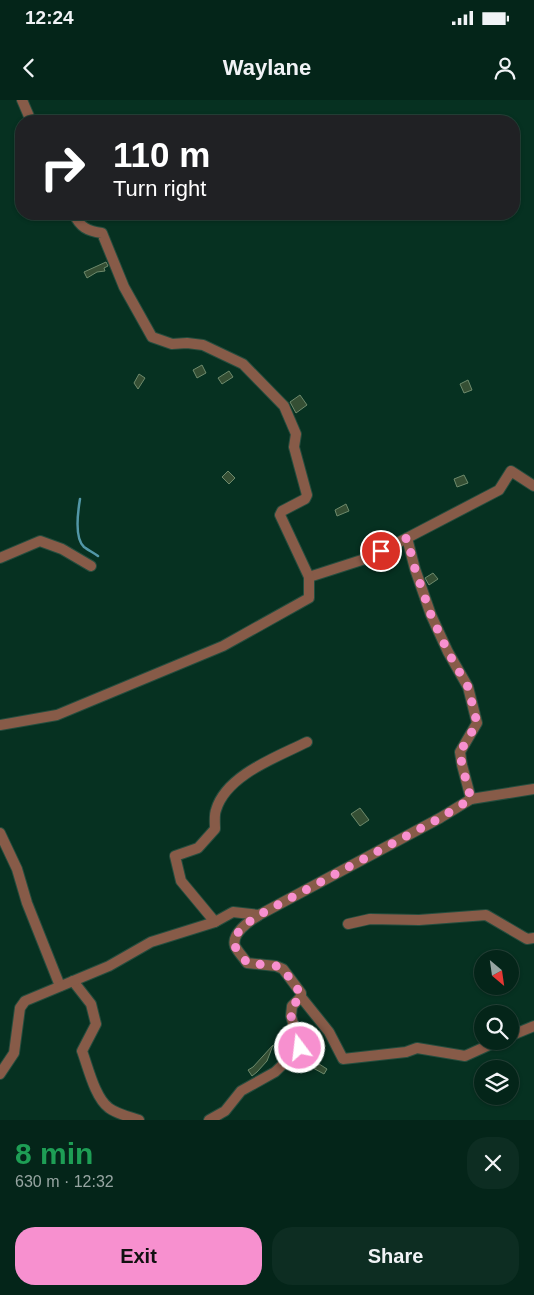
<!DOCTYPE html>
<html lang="en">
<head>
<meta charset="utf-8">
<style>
	body { margin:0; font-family:Arial,sans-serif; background:#0d2d22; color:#f1f3f6; height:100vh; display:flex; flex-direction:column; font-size:19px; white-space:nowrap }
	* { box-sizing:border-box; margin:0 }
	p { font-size:16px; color:#97a5a2 }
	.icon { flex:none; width:28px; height:28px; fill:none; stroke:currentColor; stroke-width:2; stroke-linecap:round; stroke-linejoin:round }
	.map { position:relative; height:1020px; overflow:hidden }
	.side { display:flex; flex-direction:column; background:#042519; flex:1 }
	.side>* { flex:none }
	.hud { position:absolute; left:15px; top:15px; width:505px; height:105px; border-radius:20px; box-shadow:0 1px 4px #0004,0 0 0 1px #254238; background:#202124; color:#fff; overflow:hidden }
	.needle { width:32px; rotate:151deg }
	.controls { position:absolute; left:474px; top:850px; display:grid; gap:10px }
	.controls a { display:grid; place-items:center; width:45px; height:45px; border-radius:50%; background:#042519; box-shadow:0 1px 4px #0004,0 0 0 1px #254238; font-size:25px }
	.pin { position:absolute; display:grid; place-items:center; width:42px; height:42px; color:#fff; margin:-21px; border:2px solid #fff; border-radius:50%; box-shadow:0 1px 5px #0007 }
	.me { position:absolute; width:55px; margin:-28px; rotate:345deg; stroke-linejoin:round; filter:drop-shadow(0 0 4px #0008) }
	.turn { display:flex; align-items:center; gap:18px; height:105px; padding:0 15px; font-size:22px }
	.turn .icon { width:65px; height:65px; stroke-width:2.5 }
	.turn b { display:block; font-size:35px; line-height:42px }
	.round { display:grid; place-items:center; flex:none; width:52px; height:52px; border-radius:20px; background:#0d2d22 }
	.head { display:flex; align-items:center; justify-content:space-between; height:85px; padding:0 15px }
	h1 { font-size:30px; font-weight:700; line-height:38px; color:#1e9e55 }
	.action { display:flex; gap:10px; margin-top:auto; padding:10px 15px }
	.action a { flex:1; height:58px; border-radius:20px; background:#f790cf; color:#111; font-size:20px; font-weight:700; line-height:58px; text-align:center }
	.action a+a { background:#0d2d22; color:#f1f3f6 }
	.status { display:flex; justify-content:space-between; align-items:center; height:35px; padding:0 25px; background:#042519; direction:ltr }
	.status svg { height:14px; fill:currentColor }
	header { display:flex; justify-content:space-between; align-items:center; height:65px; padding:0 15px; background:#042519; font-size:22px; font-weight:700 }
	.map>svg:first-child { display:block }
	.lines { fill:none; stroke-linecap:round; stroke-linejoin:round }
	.stream { stroke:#5297a7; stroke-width:2.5 }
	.building { fill:#354f34; stroke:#6e8a6c }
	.minor-casing { stroke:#254d3e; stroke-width:12 }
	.minor { stroke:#875b48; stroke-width:10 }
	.route { stroke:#f790cf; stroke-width:9; stroke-dasharray:0 16.2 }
</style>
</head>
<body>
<div class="status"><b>12:24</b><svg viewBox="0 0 49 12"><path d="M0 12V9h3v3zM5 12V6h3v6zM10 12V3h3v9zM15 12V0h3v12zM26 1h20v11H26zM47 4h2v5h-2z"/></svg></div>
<header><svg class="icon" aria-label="back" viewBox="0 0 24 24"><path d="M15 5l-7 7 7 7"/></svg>Waylane<svg class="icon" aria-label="person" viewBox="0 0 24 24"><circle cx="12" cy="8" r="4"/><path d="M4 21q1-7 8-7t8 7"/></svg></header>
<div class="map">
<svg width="534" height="1020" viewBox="0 0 534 1020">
	<rect width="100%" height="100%" fill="#063121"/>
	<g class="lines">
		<path class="stream" d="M80 399C78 411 74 438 84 447 88 450 94 453 98 456"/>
	</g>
	<g class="building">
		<path d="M106 162 108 166 104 168 105 171 97 172 87 178 84 172Z"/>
		<path d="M202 265 206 273 197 278 193 270Z"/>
		<path d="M229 271 233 277 222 284 218 278Z"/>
		<path d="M139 274 145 278 138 289 134 283Z"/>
		<path d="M468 280 472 290 464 293 460 284Z"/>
		<path d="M300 295 307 305 296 313 290 302Z"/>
		<path d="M228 371 235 378 229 384 222 377Z"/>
		<path d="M464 375 468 383 457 387 454 379Z"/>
		<path d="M346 404 349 411 337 416 335 410Z"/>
		<path d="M433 473 438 479 429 485 425 478Z"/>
		<path d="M360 708 369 720 360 726 351 714Z"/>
		<path d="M273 945 267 961 257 972 252 976 248 970 253 967Z"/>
		<path d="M316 962 327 969 324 974 313 968Z"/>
	</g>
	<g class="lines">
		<g class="minor-casing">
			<g id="minor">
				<path d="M22 0 31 21"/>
				<path d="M407 438 415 469 431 515 448 552 468 587 477 623 460 652 462 665 471 699"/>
				<path d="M0 458 40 441 62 449 91 466"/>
				<path d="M309 477 368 458 407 438 499 390 511 371 534 386"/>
				<path d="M0 625 57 615 223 546 309 498V477L280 415 282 411 305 399 307 395 294 347 296 334 284 306 243 264 203 245 187 243 172 244 152 237 124 187 102 133C87 131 80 127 74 114"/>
				<path d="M0 733 17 769 27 803 60 886"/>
				<path d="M215 822 181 781 175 756 198 748 215 729C215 723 214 715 216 710 226 675 277 657 307 642"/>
				<path d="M348 824 370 819 419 820 486 815 527 839 534 838"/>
				<path d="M73 881 91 904 96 924 82 951C88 967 95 998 109 1008 117 1014 130 1017 139 1020"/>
				<path d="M301 897 329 932 343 959 406 952 417 948 465 956 498 941"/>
				<path d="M510 936 534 926"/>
				<path d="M0 974 14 953 20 908 25 901 109 866 151 842 215 822 233 812 259 815 440 718 471 699 534 689"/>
				<path d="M209 1020 225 1011 241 991 275 972 300 948 291 916 292 906 301 897V893L283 869 276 866 247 863C244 858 238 852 235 846 231 834 249 821 258 816"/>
			</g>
		</g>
		<use href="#minor" class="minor"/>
	</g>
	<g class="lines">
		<path class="route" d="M300 948 291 916 292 906 301 897V894L283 869 276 866 247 863C244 858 237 852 235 846 231 833 250 821 259 815L440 718 471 699 462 665 460 652 477 623 468 587 448 552 431 515 415 469 407 438 381 451"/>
	</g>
</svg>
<div class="controls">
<a><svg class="needle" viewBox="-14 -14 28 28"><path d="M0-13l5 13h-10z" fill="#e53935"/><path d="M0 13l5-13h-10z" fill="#97a5a2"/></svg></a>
<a><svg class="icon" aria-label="search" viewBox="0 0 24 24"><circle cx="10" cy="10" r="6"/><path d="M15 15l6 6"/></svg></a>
<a><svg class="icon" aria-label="layers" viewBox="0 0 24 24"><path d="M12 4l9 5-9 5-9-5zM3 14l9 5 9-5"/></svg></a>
</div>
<div class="pin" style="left:381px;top:451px;background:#d93025"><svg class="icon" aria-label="arrive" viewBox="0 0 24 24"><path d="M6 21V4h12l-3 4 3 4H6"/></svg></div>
<svg class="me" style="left:300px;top:948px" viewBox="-20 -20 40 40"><circle r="17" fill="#f790cf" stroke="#fff" stroke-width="3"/><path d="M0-11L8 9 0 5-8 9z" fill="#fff"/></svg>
<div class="hud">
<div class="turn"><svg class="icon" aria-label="right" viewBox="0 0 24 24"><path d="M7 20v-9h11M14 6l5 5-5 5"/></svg><div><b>110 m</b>Turn right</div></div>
</div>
</div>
<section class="side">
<div class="head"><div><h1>8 min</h1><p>630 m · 12:32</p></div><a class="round"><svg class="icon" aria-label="close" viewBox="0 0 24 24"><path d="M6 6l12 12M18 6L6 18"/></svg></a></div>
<div class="action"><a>Exit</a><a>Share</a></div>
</section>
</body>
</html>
